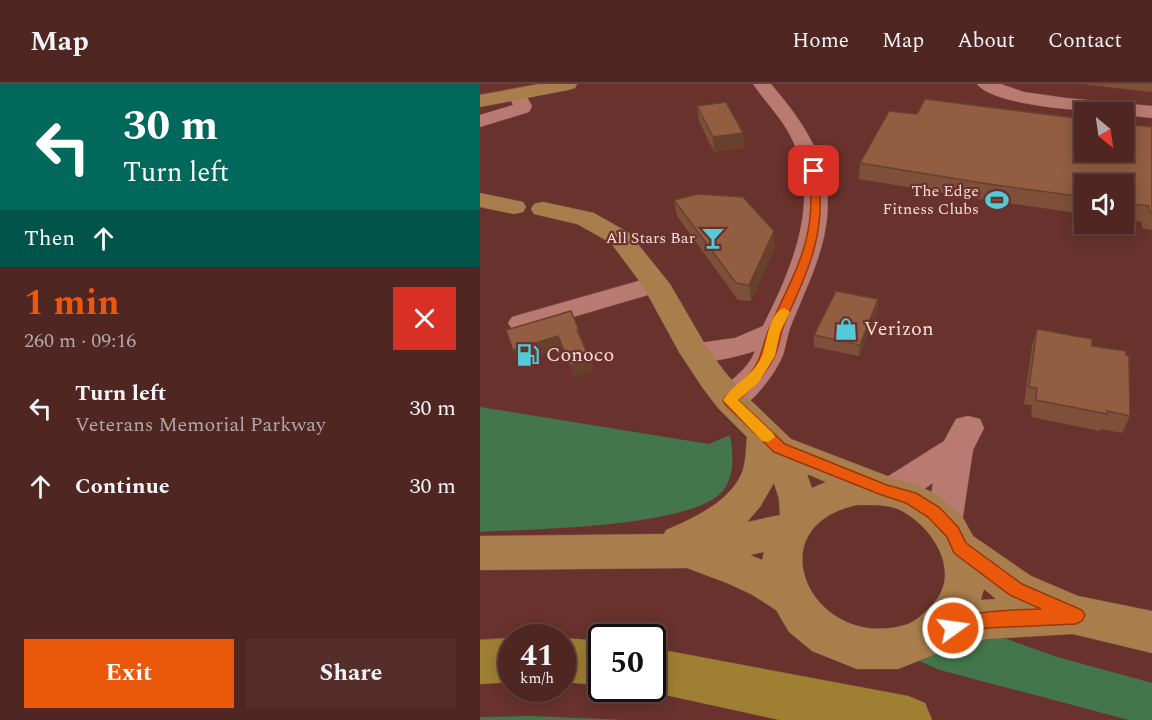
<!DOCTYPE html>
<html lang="en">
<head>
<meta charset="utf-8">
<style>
	body { margin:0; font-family:Spectral,serif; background:#552e2a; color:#f1f3f6; height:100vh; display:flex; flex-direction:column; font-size:22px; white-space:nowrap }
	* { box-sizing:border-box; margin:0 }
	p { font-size:20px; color:#b3a5a5 }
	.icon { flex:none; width:33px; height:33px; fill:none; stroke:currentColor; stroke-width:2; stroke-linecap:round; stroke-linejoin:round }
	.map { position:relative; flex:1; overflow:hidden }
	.sheet { display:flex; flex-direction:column; background:#4f2621; width:480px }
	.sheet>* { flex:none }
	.top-card { background:#00695c; color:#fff; overflow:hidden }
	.needle { width:39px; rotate:151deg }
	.buttons { position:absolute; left:594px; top:18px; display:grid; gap:12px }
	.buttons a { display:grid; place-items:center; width:60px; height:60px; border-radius:0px; background:#4f2621; box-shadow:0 3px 15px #0003,0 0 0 2px #66433f; font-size:30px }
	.speed { position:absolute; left:18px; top:540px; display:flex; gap:12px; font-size:30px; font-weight:700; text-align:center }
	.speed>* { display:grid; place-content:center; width:78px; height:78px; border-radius:50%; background:#4f2621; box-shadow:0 3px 15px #0003,0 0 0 2px #66433f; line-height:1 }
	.speed small { font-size:15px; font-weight:400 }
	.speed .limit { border:3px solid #111; border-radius:9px; background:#fff; color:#111 }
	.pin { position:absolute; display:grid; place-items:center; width:51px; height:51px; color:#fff; margin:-26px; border-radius:12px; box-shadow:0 3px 9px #0006 }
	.me { position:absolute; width:66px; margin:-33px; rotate:76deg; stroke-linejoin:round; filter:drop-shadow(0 0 4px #0008) }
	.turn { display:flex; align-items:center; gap:21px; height:126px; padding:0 24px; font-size:27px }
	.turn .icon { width:78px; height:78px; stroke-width:2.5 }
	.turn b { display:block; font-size:42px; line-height:51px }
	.then { display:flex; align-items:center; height:57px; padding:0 24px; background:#0003; gap:12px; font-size:22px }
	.round { display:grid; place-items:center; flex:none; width:63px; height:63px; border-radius:0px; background:#552e2a }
	.headline { display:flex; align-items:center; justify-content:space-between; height:102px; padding:0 24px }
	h1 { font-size:36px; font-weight:700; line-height:45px; color:#ea580c }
	.action { display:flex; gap:12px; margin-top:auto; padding:12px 24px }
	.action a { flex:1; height:69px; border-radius:0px; background:#ea580c; color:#fff; font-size:24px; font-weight:700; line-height:69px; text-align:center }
	.action a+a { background:#552e2a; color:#f1f3f6 }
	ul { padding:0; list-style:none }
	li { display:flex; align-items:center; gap:18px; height:78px; padding:0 24px }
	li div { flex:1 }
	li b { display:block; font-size:22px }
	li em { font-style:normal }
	header { display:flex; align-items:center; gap:36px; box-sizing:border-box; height:84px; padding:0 30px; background:#4f2621; border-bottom:2px solid #66433f }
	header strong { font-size:28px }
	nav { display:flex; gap:33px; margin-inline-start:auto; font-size:21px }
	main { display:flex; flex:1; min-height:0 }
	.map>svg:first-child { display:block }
	.green { fill:#43764a }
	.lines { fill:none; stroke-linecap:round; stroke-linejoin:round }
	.minor-casing { stroke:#81524d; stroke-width:1 }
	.major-casing { stroke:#81524d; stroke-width:1 }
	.highway-casing { stroke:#81524d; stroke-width:1 }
	.minor { fill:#b97a72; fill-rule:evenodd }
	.major { fill:#a97e4c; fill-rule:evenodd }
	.highway { fill:#9f8033; fill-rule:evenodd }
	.wall { fill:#7e5039 }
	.shaded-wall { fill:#67412e }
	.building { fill:#935d42; stroke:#67412e; stroke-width:1.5 }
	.route { fill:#ea580c; stroke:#983908; stroke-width:1.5 }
	.slow { fill:#f59e0b }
	.labels { text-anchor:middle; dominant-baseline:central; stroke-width:4.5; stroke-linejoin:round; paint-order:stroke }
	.far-poi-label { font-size:16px; fill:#fedad5; stroke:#69322c; text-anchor:end }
	.poi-label { font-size:20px; fill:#fedad5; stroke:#69322c; text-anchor:start }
</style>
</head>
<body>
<header>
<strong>Map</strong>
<nav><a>Home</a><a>Map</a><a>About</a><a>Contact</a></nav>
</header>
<main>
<section class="sheet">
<div class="top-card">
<div class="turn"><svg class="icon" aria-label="left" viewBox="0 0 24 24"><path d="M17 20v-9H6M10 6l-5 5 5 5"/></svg><div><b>30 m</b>Turn left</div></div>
<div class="then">Then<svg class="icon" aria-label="ahead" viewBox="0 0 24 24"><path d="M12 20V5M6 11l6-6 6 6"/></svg></div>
</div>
<div class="headline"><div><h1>1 min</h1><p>260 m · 09:16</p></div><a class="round" style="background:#d93025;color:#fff"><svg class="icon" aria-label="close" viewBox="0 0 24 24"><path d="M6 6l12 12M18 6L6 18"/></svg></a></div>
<ul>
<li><svg class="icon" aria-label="left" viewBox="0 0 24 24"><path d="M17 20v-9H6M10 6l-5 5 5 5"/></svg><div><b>Turn left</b><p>Veterans Memorial Parkway</p></div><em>30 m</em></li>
<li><svg class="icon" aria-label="ahead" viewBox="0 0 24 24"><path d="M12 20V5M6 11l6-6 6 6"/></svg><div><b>Continue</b></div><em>30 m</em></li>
</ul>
<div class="action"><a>Exit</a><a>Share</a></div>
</section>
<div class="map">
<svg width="672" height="636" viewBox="0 0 672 636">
	<rect width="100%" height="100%" fill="#69322c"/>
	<g class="green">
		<path d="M0 323 229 360 250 351C253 369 255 387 245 404 221 444 47 445 0 448Z"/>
		<path d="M516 551 574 572 672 599V636H649L460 586 411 565Z"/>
		<path d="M52 632 145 636H0V633Z"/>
	</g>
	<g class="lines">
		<g class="minor-casing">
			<g id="minor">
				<path d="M273 0H291C318 32 343 65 347 108 352 156 327 201 310 244 307 253 306 262 303 271 297 287 276 315 261 324 253 328 246 326 239 324L234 316C245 297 267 289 275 267 252 274 227 281 204 275L199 268 204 261 255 254 283 242C311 185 341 120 313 57 303 35 286 19 273 0Z"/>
				<path d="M497 0H521L544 8 586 14 672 22V34L644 31V28C615 28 514 23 497 0Z"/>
				<path d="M37 5 43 6 52 22 49 28 0 43V31L33 21 28 10 31 6Z"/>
				<path d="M176 192 185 194 189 200 185 206 42 248 32 245 28 239 32 233Z"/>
				<path d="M488 332 500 335 504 344 493 366 482 439 477 450 464 454 451 450 446 439 453 399C435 411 422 426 399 418L394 408 399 398 464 357 476 335Z"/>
			</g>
		</g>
		<g class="major-casing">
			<g id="major">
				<path d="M59 0H97L95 4 88 6 0 23V11Z"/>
				<path d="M0 109 43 118 46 123 43 128 34 130 0 123Z"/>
				<path d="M63 118 114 129 149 149 190 200 226 262 244 287 262 308 311 355 410 393 437 401 458 411 483 434 493 452 551 492 598 512 672 527V569L593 550 507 555 466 566 418 585H377L332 567 309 548 296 526 271 510 247 499 207 484 0 486V452L184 450 186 446C214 434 252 417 263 386 266 375 266 364 267 353L238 324 222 303 199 268 163 202 131 159 97 140 54 130 51 125 54 120ZM327 390 346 398 332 404ZM294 399 299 415 300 431 267 438 280 423ZM377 421C390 421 406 420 418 425 454 442 485 492 449 524 443 530 436 537 428 540 334 571 272 443 377 421ZM284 468 282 476 270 471ZM504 505 516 515 501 516Z"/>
			</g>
		</g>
		<g class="highway-casing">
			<g id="highway">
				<path d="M32 554V598L0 600V556Z"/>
				<path d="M82 554 122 557V601L82 598Z"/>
				<path d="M172 564 428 612 445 619 452 636H300L172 608 163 604H172Z"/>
			</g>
		</g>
		<use href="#minor" class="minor"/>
		<use href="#major" class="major"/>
		<use href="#highway" class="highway"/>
	</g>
	<g class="wall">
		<path d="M602 0H672V7L670 8Z"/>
		<path d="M217 22 263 49 264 64 234 68 219 37Z"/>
		<path d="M437 30 672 43V146L662 144V138L644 135V100H604V130L499 115 379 95 380 79Z"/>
		<path d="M194 116 295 163 271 217 258 216 197 132Z"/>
		<path d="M398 215 397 227 379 272 334 263V251Z"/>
		<path d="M557 245 612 262 650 332 642 349 621 345 620 347 551 333 552 321 544 320 552 262Z"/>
	</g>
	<g class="shaded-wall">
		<path d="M263 49 264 64 234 68 233 53Z"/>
		<path d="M294 147 295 163 271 217 269 201Z"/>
		<path d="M398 215 397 227 379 272 380 261Z"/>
		<path d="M78 252 82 264 38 278 33 266Z"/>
		<path d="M110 275 114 287 94 293 90 281Z"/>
	</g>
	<g class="building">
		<path d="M445 15 604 35V68H644V40L672 43V129L669 128V122L644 119V100H604V113L502 99 380 79 409 27 437 30Z"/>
		<path d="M246 18 263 49 233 53 217 22Z"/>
		<path d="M218 110 263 113 294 147 269 201 256 199 194 116Z"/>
		<path d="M356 207 398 215 380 261 334 251Z"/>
		<path d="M91 227 99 246H97L110 275 90 281 78 252 33 266 26 246Z"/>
		<path d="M557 245 612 255V262L646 267V271L649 272 650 332 627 327V330L556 316 557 304 549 303Z"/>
	</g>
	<path class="route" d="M334 84 338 87C347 149 329 184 305 238 300 250 299 263 294 274 285 291 273 303 258 316L305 360 407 401 436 409 459 423 478 443 486 459 542 500 602 526 605 531 602 537 596 540 507 544 473 552 467 550 464 544 467 538C497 526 529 526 561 525L530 511 474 469 467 453 448 433 426 419 399 410 294 368 245 320 243 316 245 313C253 306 263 299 269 291 282 276 282 262 289 245 315 186 338 155 329 87Z"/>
	<path class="slow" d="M304 224 310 228 300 248 295 272 278 299 258 316 293 349 295 353 288 358 282 357 243 316C254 299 275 291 283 270 287 257 289 229 304 224Z"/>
	<defs>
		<g id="stadium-bare" transform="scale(1.8)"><path d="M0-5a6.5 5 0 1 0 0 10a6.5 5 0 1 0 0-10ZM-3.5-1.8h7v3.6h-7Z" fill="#53cbda" stroke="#69322c" stroke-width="2.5" paint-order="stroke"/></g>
		<g id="bar-bare" transform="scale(1.8)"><path d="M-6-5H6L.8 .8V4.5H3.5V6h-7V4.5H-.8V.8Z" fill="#53cbda" stroke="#69322c" stroke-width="2.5" paint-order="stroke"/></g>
		<g id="shop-bare" transform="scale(1.8)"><path d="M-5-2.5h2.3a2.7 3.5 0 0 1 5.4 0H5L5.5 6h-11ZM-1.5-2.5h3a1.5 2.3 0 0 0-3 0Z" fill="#53cbda" stroke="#69322c" stroke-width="2.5" paint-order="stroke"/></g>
		<g id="fuel-bare" transform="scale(1.8)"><path d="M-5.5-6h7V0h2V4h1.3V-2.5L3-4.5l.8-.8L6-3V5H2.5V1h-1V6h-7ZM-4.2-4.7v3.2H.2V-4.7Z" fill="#53cbda" stroke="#69322c" stroke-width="2.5" paint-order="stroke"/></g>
	</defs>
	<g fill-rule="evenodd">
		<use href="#stadium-bare" x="517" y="116"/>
		<use href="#bar-bare" x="233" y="154"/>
		<use href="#shop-bare" x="366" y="245"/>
		<use href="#fuel-bare" x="48" y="271"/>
	</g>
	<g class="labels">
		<g class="far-poi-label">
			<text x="499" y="107">The Edge<tspan x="499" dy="18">Fitness Clubs</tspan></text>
			<text x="215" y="154">All Stars Bar</text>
		</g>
		<g class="poi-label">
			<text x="384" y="245">Verizon</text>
			<text x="66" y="271">Conoco</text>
		</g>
	</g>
</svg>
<div class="buttons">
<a><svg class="needle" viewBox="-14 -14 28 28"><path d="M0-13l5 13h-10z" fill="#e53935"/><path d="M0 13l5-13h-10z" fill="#b3a5a5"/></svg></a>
<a><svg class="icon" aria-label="sound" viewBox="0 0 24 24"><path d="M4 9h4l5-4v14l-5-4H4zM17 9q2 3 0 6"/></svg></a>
</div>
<div class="speed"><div>41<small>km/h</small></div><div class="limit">50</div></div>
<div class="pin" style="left:334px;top:87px;background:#d93025"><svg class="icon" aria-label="arrive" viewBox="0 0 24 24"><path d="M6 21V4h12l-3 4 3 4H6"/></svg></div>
<svg class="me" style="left:473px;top:544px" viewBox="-20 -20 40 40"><circle r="17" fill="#ea580c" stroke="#fff" stroke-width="3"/><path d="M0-11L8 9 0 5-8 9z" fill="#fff"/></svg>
</div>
</main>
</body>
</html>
